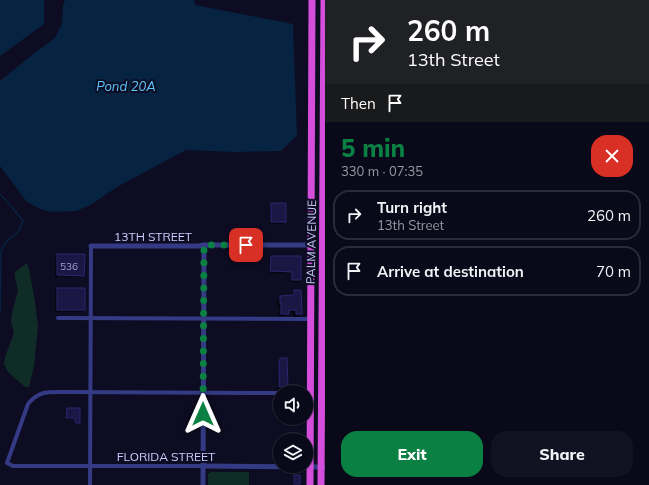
<!DOCTYPE html>
<html lang="en">
<head>
<meta charset="utf-8">
<style>
	body { margin:0; font-family:Mulish,sans-serif; background:#131223; color:#f1f3f6; height:100vh; display:flex; flex-direction:column; font-size:15px; white-space:nowrap }
	* { box-sizing:border-box; margin:0 }
	p { font-size:13px; color:#999aa2 }
	.icon { flex:none; width:22px; height:22px; fill:none; stroke:currentColor; stroke-width:2; stroke-linecap:round; stroke-linejoin:round }
	.map { position:relative; flex:1; overflow:hidden }
	.drawer { display:flex; flex-direction:column; background:#0a091a; width:324px }
	.drawer>* { flex:none }
	.top-card { background:#202124; color:#fff; overflow:hidden }
	.buttons { position:absolute; left:273px; top:385px; display:grid; gap:8px }
	.buttons a { display:grid; place-items:center; width:40px; height:40px; border-radius:50%; background:#0a091a; box-shadow:0 1px 3px #0004,0 0 0 1px #2a2a39; font-size:20px }
	.pin { position:absolute; display:grid; place-items:center; width:34px; height:34px; color:#fff; margin:-17px; border-radius:8px; box-shadow:0 2px 6px #0006 }
	.me { position:absolute; width:44px; margin:-22px; rotate:0deg; stroke-linejoin:round; filter:drop-shadow(0 0 3px #0008) }
	.turn { display:flex; align-items:center; gap:14px; height:84px; padding:0 16px; font-size:18px }
	.turn .icon { width:52px; height:52px; stroke-width:2.5 }
	.turn b { display:block; font-size:28px; line-height:34px }
	.then { display:flex; align-items:center; height:38px; padding:0 16px; background:#0003; gap:8px; font-size:15px }
	.round { display:grid; place-items:center; flex:none; width:42px; height:42px; border-radius:16px; background:#131223 }
	.head { display:flex; align-items:center; justify-content:space-between; height:68px; padding:0 16px }
	h1 { font-size:24px; font-weight:800; line-height:30px; color:#0b8043 }
	.action { display:flex; gap:8px; margin-top:auto; padding:8px 16px }
	.action a { flex:1; height:46px; border-radius:16px; background:#0b8043; color:#fff; font-size:16px; font-weight:800; line-height:46px; text-align:center }
	.action a+a { background:#131223; color:#f1f3f6 }
	ul { padding:0; list-style:none }
	li { display:flex; align-items:center; gap:12px; height:50px; margin:0 8px 6px; padding:0 8px; border:2px solid #2a2a39; border-radius:16px }
	li div { flex:1 }
	li b { display:block; font-size:15px }
	li em { font-style:normal }
	main { display:flex; flex:1; min-height:0 }
	.map>svg:first-child { display:block }
	.green { fill:#0f2c27 }
	.water { fill:#062341 }
	.shadow { fill:#0007 }
	.lines { fill:none; stroke-linecap:round; stroke-linejoin:round }
	.stream { stroke:#062341; stroke-width:1.5 }
	.building { fill:#1a1744; stroke:#2d2771 }
	.minor { stroke:#343b84; stroke-width:4 }
	.tertiary { stroke:#343b84; stroke-width:5 }
	.trunk { stroke:#d44edb; stroke-width:7 }
	.route { stroke:#0b8043; stroke-width:7; stroke-dasharray:0 12.6 }
	.labels { text-anchor:middle; dominant-baseline:central; stroke-width:4; stroke-linejoin:round; paint-order:stroke }
	.number-label { font-size:10px; fill:#a0a0d0 }
	.street-label { font-size:12px; fill:#cdceff; stroke:#0d0c22 }
	.water-label { font-size:13px; font-style:italic; fill:#5bc8ff; stroke:#0d0c22 }
</style>
</head>
<body>
<main>
<div class="map">
<svg width="325" height="485" viewBox="0 0 325 485">
	<rect width="100%" height="100%" fill="#0d0c22"/>
	<g class="green">
		<path d="M27 263 29 269 34 296 38 326 34 366 29 387H25L8 372 4 364 5 357 14 333 11 322 12 313 18 291 15 277V272Z"/>
		<path d="M211 472H249V485H208V474Z"/>
	</g>
	<g class="water">
		<path d="M0 0H44V24L0 56Z"/>
		<path d="M65 0H194L195 5 293 24 297 135 281 151 235 152 186 150 117 187 92 204 77 211 52 212 43 210 27 202 0 166V81L37 51 55 38 62 24 63 5Z"/>
	</g>
	<g class="shadow">
		<path d="M272 204 285 222 283 224H269L270 206Z"/>
		<path d="M57 255 83 275 81 277H55V257Z"/>
		<path d="M271 257H300V280L299 282H291V274L269 273V259Z"/>
		<path d="M57 289 84 310 82 312H55V291Z"/>
		<path d="M294 291 301 314 297 317H293V313H288L285 316 279 317V306H277V300L280 297 291 296V294Z"/>
		<path d="M281 359 287 387 285 389H277L278 364Z"/>
		<path d="M67 409H78V423L77 424H74V419H65L66 410Z"/>
		<path d="M295 476H299V485H293V478Z"/>
	</g>
	<g class="lines">
		<path class="stream" d="M0 194 11 206 23 221 19 231 6 242 1 251 0 313"/>
	</g>
	<g class="building">
		<rect x="271" y="203" width="15" height="19"/>
		<path d="M57 254H85L84 276 57 275Z"/>
		<path d="M271 256H301V280H292V272L270 271Z"/>
		<rect x="57" y="288" width="28" height="22"/>
		<path d="M294 290H301L302 314H296V310H289V314H281V303H280V296L293 295 294 294Z"/>
		<path d="M280 358H287L288 387H279V361H280Z"/>
		<path d="M67 408H80V423H75V418H66Z"/>
		<rect x="294" y="475" width="6" height="9"/>
	</g>
	<g class="lines">
		<g class="minor">
			<path d="M58 318 311 319"/>
			<path d="M203 466H13L7 463 28 404C39 390 50 392 65 392L280 393"/>
			<path d="M90 485 91 246"/>
		</g>
		<g class="tertiary">
			<path d="M91 246H198L204 245H311"/>
			<path d="M203 466 325 467"/>
			<path d="M203 485 204 245"/>
		</g>
		<g class="trunk">
			<path d="M310 485 312 0"/>
			<path d="M321 485 324 0"/>
		</g>
	</g>
	<g class="lines">
		<path class="route" d="M203 414 204 245H246"/>
	</g>
	<g class="labels">
		<g class="number-label">
			<text x="69" y="266">536</text>
		</g>
		<g class="street-label">
			<text x="153" y="236">13TH STREET</text>
			<text transform="translate(311 242) rotate(-89)">PALM AVENUE</text>
			<text x="166" y="456">FLORIDA STREET</text>
		</g>
		<g class="water-label">
			<text x="126" y="86">Pond 20A</text>
		</g>
	</g>
</svg>
<div class="buttons">
<a><svg class="icon" aria-label="sound" viewBox="0 0 24 24"><path d="M4 9h4l5-4v14l-5-4H4zM17 9q2 3 0 6"/></svg></a>
<a><svg class="icon" aria-label="layers" viewBox="0 0 24 24"><path d="M12 4l9 5-9 5-9-5zM3 14l9 5 9-5"/></svg></a>
</div>
<div class="pin" style="left:246px;top:245px;background:#d93025"><svg class="icon" aria-label="arrive" viewBox="0 0 24 24"><path d="M6 21V4h12l-3 4 3 4H6"/></svg></div>
<svg class="me" style="left:203px;top:414px" viewBox="-20 -20 40 40"><path d="M0-17L14 15 0 8-14 15z" fill="#0b8043" stroke="#fff" stroke-width="4"/></svg>
</div>
<section class="drawer">
<div class="top-card">
<div class="turn"><svg class="icon" aria-label="right" viewBox="0 0 24 24"><path d="M7 20v-9h11M14 6l5 5-5 5"/></svg><div><b>260 m</b>13th Street</div></div>
<div class="then">Then<svg class="icon" aria-label="arrive" viewBox="0 0 24 24"><path d="M6 21V4h12l-3 4 3 4H6"/></svg></div>
</div>
<div class="head"><div><h1>5 min</h1><p>330 m · 07:35</p></div><a class="round" style="background:#d93025;color:#fff"><svg class="icon" aria-label="close" viewBox="0 0 24 24"><path d="M6 6l12 12M18 6L6 18"/></svg></a></div>
<ul>
<li><svg class="icon" aria-label="right" viewBox="0 0 24 24"><path d="M7 20v-9h11M14 6l5 5-5 5"/></svg><div><b>Turn right</b><p>13th Street</p></div><em>260 m</em></li>
<li><svg class="icon" aria-label="arrive" viewBox="0 0 24 24"><path d="M6 21V4h12l-3 4 3 4H6"/></svg><div><b>Arrive at destination</b></div><em>70 m</em></li>
</ul>
<div class="action"><a>Exit</a><a>Share</a></div>
</section>
</main>
</body>
</html>
